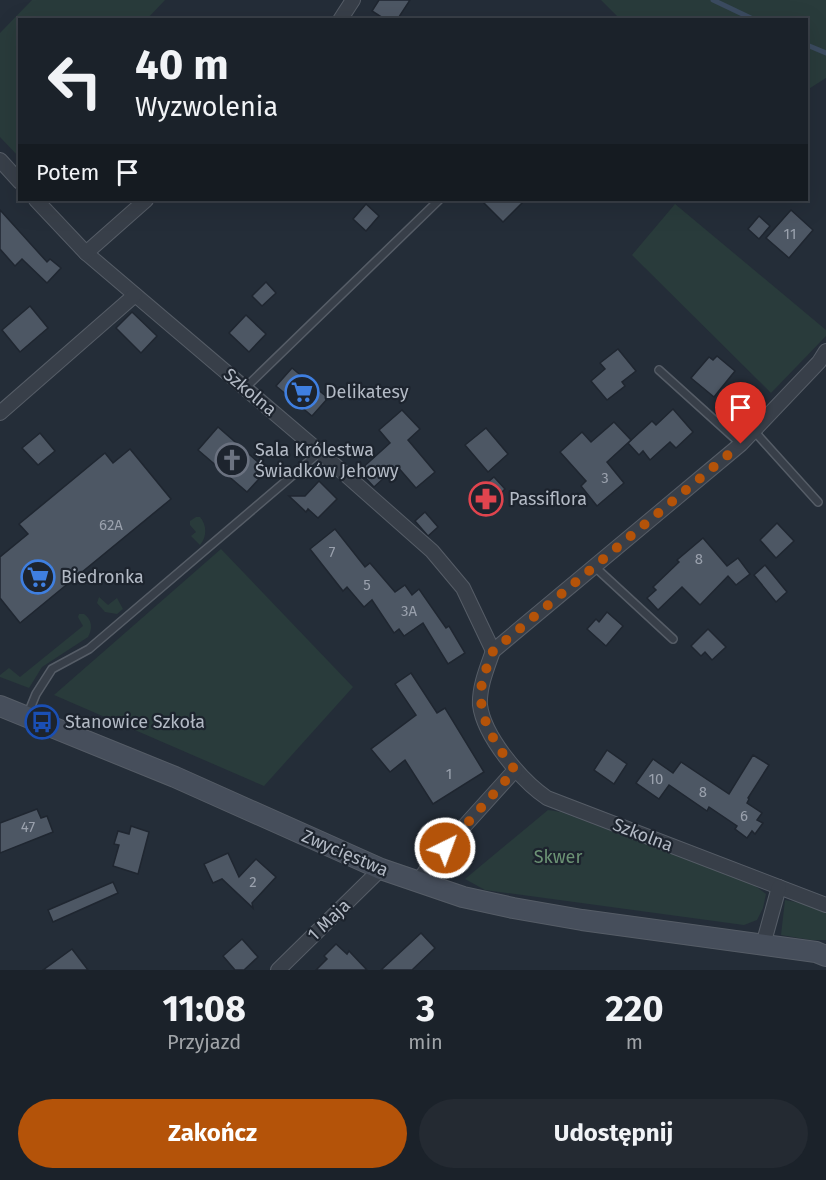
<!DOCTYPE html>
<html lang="pl">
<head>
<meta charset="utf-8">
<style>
	body { margin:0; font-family:"Fira Sans",sans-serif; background:#242a32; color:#f1f3f6; height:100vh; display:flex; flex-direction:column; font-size:22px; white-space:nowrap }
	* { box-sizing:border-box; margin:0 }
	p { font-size:20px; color:#a0a4a8 }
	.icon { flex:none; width:33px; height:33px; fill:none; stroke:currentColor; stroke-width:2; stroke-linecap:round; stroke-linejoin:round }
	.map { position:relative; height:970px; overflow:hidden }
	.drawer { display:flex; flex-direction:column; background:#1b222a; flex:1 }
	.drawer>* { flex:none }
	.top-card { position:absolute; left:18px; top:18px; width:790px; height:183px; border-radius:0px; box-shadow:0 6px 24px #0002,0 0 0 2px #393f47; background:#1b222a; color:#f1f3f6; overflow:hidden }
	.pin { position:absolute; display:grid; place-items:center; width:51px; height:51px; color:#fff; margin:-62px -26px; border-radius:50% 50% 50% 0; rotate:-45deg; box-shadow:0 0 6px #0007 }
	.pin .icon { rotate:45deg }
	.me { position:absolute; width:66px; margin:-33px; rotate:42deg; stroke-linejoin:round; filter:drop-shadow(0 0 4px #0008) }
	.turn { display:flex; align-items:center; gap:21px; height:126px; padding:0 18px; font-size:27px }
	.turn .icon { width:78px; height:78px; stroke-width:2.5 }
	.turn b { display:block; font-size:42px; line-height:51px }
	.then { display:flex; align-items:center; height:57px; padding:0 18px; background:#0003; gap:12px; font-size:22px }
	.eta { display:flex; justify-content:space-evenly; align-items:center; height:102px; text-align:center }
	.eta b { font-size:36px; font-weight:700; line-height:42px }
	.primary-button { display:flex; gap:12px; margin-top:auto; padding:12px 18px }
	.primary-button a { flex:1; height:69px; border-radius:36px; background:#b45309; color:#fff; font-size:24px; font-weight:700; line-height:69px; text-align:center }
	.primary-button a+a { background:#242a32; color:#f1f3f6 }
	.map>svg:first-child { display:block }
	.green { fill:#293b3b }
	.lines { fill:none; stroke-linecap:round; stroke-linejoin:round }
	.stream { stroke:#3b4b60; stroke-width:5 }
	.building { fill:#4d5764; stroke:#1f2630; stroke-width:1.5 }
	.lane-casing { stroke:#565d67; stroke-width:10 }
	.street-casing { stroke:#565d67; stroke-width:16 }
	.secondary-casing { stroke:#565d67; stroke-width:22 }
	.lane { stroke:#383f49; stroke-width:7 }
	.street { stroke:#383f49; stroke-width:14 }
	.secondary { stroke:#464e5b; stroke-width:20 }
	.route { stroke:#b45309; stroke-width:10; stroke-dasharray:0 18 }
	.labels { text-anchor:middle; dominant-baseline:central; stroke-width:4.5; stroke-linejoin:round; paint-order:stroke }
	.number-label { font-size:15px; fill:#9aa1ad }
	.street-label { font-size:18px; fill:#b3bac5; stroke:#1d242e }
	.poi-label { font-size:18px; fill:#b3bac5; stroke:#1d242e; text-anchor:start }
	.park-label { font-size:18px; fill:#6c9375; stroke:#1d242e }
</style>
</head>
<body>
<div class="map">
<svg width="826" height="970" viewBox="0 0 826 970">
	<rect width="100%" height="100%" fill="#242d38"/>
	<g class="green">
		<path d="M32 0H165L147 19 20 20 19 157 0 137V33Z"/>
		<path d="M601 0H826V78L807 90V20L620 19Z"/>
		<path d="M675 204 826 330V336L771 393 632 255Z"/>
		<path d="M196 517H200C207 525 207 537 200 545L191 536 196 532 190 525V521Z"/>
		<path d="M221 549 353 687 264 786 54 695Z"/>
		<path d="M99 597 108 605 117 598 123 609 117 614 105 612 97 603Z"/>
		<path d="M79 614H84C92 620 93 628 88 637L42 667 29 688 0 677V675L9 668 20 677 83 626 78 617Z"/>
		<path d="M548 810 561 812 754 885 766 894 763 908 757 920 744 925 485 890 465 879Z"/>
		<path d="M785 900 811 905 826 910V940H811L781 935Z"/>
	</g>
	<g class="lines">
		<g class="stream">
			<path d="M713 0 755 20"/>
			<path d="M807 45 826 53"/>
		</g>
	</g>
	<g class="building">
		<path d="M379 0H410L397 20H386L372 11Z"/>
		<path d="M481 200H525L503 222Z"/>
		<path d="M366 204 379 216 366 231 353 219Z"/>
		<path d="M0 210 47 262 50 259 61 268 47 283 22 259 15 266 0 249Z"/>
		<path d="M791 210 813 230 789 258 766 238Z"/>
		<path d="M759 216 770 226 759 239 748 229Z"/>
		<path d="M266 282 276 293 262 306 252 296Z"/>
		<path d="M30 306 48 328 20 352 2 330Z"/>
		<path d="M132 312 157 336 141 353 116 328Z"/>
		<path d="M246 315 266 334 249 352 229 333Z"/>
		<path d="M618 349 636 371 622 382 625 386 607 400 591 381 605 369 600 363Z"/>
		<path d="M717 356 735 371 714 397 691 378 709 357 713 360Z"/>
		<path d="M292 368 328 398 312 416 276 386Z"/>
		<path d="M673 409 693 432 676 448 670 442 650 460 643 451 639 455 628 443 652 421 656 425Z"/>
		<path d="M402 410 420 429 408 440 435 472 416 488 397 466 374 487 359 471 390 443 379 430Z"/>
		<path d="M614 422 631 440 607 462 624 483 597 506 581 486 586 481 560 452 582 432 591 442Z"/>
		<path d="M218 427 267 470 247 492 198 450Z"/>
		<path d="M486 428 508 454 488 472 465 445Z"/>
		<path d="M40 433 55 451 38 465 22 448Z"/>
		<path d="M130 449 171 499 20 623 0 598V557L28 534 19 524 105 453 113 463Z"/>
		<path d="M494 477 505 489 500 494 504 499 488 513 471 496Z"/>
		<path d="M319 481 337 499 318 518 308 509 306 512 289 496H305Z"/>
		<path d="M425 512 438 527 428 536 415 521Z"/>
		<path d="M777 523 794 541 776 558 760 540Z"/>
		<path d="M335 529 365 567 370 563 395 592 405 585 412 595 419 589 446 628 449 626 465 653 448 664 423 623 404 636 399 629 394 633 372 600 364 607 347 587 343 591 310 549Z"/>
		<path d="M703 538 727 566 738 558 750 574 736 585 728 576 700 605 682 587 658 610 647 598 656 590 653 587 679 562 677 560Z"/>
		<path d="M765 565 787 592 776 602 754 575Z"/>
		<path d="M607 612 623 626 606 646 587 629 596 619 599 622Z"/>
		<path d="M708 629 726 647 712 660 705 652 701 656 691 646Z"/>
		<path d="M411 673 437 713 445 708 484 772 433 804 405 760 390 772 371 749 416 715 395 684Z"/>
		<path d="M607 750 627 764 614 784 594 770Z"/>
		<path d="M753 755 769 765 748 798 749 799 747 803 762 813 757 820 763 823 755 834 752 831 747 838 735 829 737 826 709 807 707 811 669 785 659 799 636 783 653 759 673 773 681 762 729 794Z"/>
		<path d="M37 809 41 818 47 816 53 832 0 853V823Z"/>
		<path d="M131 826 149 832 138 874 113 866 119 845 114 844 118 831 129 834Z"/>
		<path d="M228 853 239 877 256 859 276 877 252 903 253 908 222 879 213 883 204 864Z"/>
		<path d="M113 882 118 893 53 922 48 910Z"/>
		<path d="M421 933 435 948 412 970H381Z"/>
		<path d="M242 939 258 957 244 970H235L223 956Z"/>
		<path d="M336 944 347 954 349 951 367 970H316L327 959 324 956Z"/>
		<path d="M72 949 88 970H43Z"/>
	</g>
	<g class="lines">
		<g class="lane-casing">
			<g id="lane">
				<path d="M659 370 741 444"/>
				<path d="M245 388 439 200"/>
				<path d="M754 431 818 502"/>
				<path d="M595 567 673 639"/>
				<path d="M27 716 36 694 52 669 89 649 320 452"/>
			</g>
		</g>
		<g class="street-casing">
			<g id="street">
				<path d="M340 20 353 0"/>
				<path d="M0 160 20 182"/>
				<path d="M36 200 86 253 320 452 432 551 463 588 493 651"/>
				<path d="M86 253 146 200"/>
				<path d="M826 351 819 362 741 444 493 651C487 668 479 687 480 705 484 737 522 781 547 798L826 905"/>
				<path d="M0 413 135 295"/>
				<path d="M418 882 431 863 515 770"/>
				<path d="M763 945 779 887"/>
				<path d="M278 970 381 869"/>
			</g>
		</g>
		<g class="secondary-casing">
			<path id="secondary" d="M0 706 175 777 381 869 463 897 513 908 582 920 816 952 826 956"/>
		</g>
		<use href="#lane" class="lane"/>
		<use href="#street" class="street"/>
		<use href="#secondary" class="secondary"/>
	</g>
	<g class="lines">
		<path class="route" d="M445 848 515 770C495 744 476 716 482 683 484 672 490 661 493 651L741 444"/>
	</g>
	<defs>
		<g id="supermarket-ring" transform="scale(1.725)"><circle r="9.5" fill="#1d242e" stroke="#3f7fe0" stroke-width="1.5"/><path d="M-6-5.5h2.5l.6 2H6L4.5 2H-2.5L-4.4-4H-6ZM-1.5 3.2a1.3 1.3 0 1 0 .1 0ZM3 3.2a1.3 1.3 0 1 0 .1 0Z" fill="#3f7fe0"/></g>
		<g id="church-ring" transform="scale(1.725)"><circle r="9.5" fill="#1d242e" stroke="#6b7280" stroke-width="1.5"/><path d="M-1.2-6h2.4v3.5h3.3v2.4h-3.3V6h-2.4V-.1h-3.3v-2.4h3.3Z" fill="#6b7280"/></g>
		<g id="pharmacy-ring" transform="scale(1.725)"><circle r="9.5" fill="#1d242e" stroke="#e0444e" stroke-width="1.5"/><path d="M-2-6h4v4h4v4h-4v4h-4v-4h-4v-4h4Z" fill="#e0444e"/></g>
		<g id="bus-ring" transform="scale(1.725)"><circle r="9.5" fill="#1d242e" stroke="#1a4fb4" stroke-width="1.5"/><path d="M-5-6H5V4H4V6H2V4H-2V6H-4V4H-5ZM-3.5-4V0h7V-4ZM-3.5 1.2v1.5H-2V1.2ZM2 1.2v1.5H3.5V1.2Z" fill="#1a4fb4"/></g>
	</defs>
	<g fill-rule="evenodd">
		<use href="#supermarket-ring" x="302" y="392"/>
		<use href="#church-ring" x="232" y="460"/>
		<use href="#pharmacy-ring" x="486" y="499"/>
		<use href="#supermarket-ring" x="38" y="577"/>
		<use href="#bus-ring" x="42" y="722"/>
	</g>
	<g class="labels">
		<g class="number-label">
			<text x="790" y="234">11</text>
			<text x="605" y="478">3</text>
			<text x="111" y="525">62A</text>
			<text x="332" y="552">7</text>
			<text x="699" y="559">8</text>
			<text x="367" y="585">5</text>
			<text x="409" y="611">3A</text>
			<text x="449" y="774">1</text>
			<text x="656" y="779">10</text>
			<text x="703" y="792">8</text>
			<text x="744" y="816">6</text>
			<text x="28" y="827">47</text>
			<text x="253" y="882">2</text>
		</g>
		<g class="street-label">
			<text transform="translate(250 392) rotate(40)">Szkolna</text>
			<text transform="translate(643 835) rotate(21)">Szkolna</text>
			<text transform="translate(345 853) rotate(23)">Zwycięstwa</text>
			<text transform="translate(329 920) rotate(-44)">1 Maja</text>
		</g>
		<g class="poi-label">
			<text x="325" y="392">Delikatesy</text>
			<text x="255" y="450">Sala Królestwa<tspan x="255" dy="21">Świadków Jehowy</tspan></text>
			<text x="509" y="499">Passiflora</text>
			<text x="61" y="577">Biedronka</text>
			<text x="65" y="722">Stanowice Szkoła</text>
		</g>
		<g class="park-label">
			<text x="558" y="857">Skwer</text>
		</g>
	</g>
</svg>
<div class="pin" style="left:741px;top:444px;background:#d93025"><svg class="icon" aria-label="arrive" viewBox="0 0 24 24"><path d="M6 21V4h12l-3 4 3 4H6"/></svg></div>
<svg class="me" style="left:445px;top:848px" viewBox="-20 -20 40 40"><circle r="17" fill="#b45309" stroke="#fff" stroke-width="3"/><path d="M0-11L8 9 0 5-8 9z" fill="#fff"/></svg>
<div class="top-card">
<div class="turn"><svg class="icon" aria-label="left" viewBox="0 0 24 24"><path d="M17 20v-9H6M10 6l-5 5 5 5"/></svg><div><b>40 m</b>Wyzwolenia</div></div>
<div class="then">Potem<svg class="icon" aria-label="arrive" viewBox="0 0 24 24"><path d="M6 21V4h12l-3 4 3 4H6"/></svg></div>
</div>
</div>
<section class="drawer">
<div class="eta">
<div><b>11:08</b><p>Przyjazd</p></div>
<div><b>3</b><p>min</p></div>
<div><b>220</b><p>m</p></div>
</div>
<div class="primary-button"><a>Zakończ</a><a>Udostępnij</a></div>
</section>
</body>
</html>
